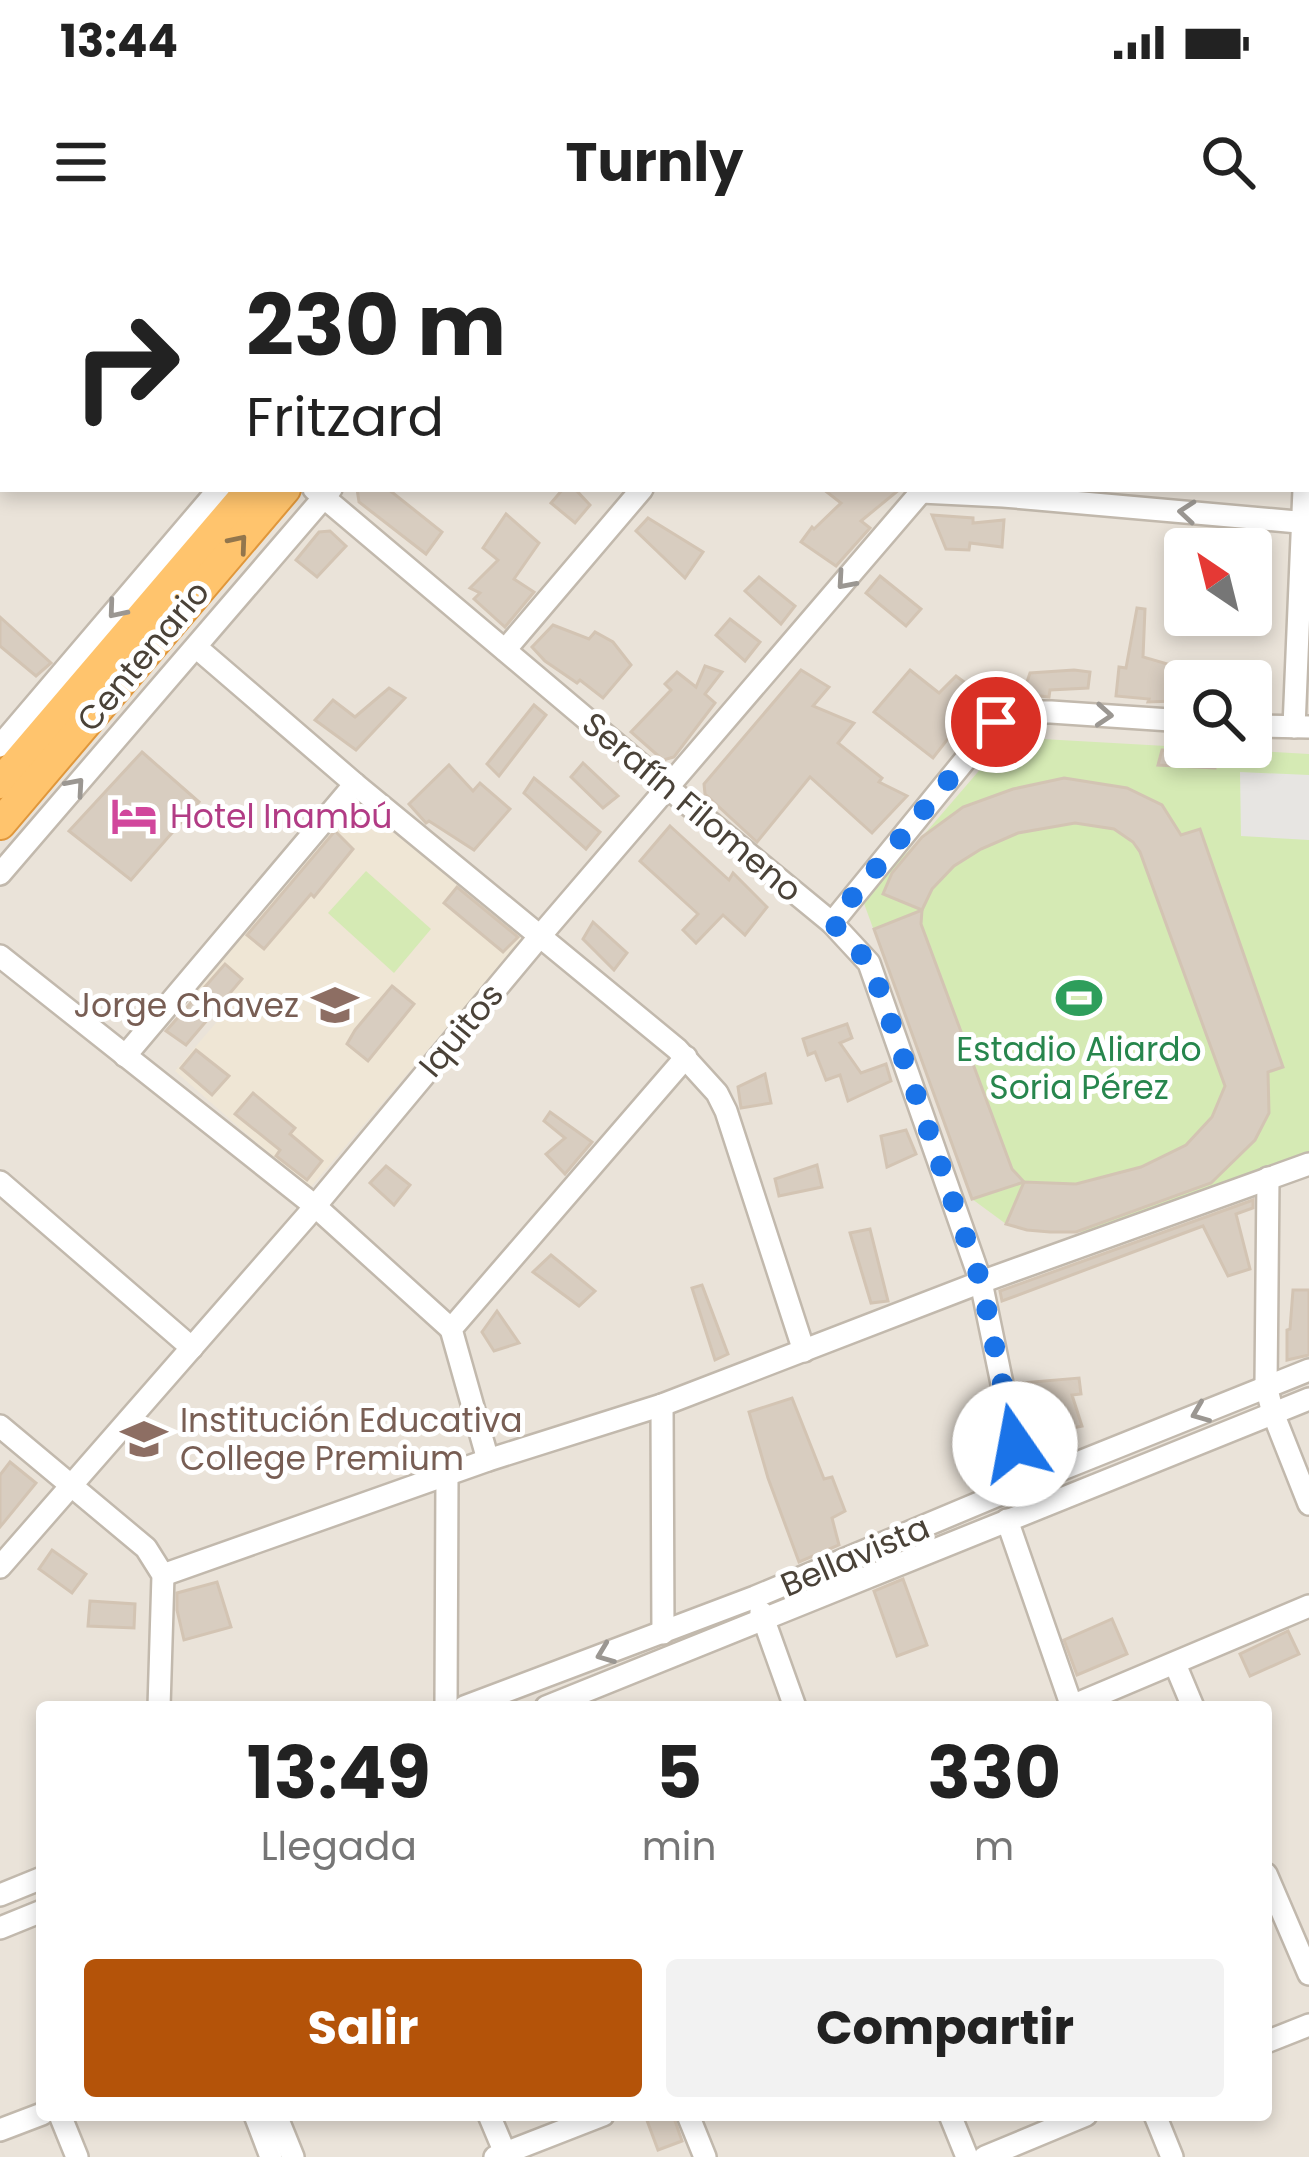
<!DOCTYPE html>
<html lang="es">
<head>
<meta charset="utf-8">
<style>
	body { margin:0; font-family:Poppins,sans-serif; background:#f2f2f2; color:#222; height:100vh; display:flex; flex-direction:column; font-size:45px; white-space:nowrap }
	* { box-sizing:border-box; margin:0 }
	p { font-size:39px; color:#767676 }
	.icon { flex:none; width:66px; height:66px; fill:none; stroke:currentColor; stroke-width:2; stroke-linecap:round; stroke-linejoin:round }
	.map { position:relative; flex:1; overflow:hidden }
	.drawer { position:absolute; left:36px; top:1461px; width:1236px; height:420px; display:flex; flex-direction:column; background:#fff; border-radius:12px; box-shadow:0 6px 18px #0003 }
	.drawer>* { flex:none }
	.hud { position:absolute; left:0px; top:0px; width:1311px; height:252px; box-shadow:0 6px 18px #0003; background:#fff; color:#222; overflow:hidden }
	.needle { width:78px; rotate:325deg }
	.tools { position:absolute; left:1164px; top:288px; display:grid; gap:24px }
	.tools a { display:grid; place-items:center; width:108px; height:108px; border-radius:12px; background:#fff; box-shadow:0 6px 18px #0003; font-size:60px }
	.pin { position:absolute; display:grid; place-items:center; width:102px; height:102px; color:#fff; margin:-51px; border:6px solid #fff; border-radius:50%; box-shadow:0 3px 12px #0007 }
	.me { position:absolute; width:132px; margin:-66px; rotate:348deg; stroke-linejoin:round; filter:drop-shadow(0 0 9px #0008) }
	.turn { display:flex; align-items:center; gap:42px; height:252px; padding:0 48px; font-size:54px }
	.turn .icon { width:156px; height:156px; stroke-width:2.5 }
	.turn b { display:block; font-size:84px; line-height:102px }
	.eta { display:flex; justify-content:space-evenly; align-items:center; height:204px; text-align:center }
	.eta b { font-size:72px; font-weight:700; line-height:84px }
	.action { display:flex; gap:24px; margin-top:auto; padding:24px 48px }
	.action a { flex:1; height:138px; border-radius:12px; background:#b45309; color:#fff; font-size:48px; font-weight:700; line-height:138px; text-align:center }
	.action a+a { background:#f2f2f2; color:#222 }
	.status { display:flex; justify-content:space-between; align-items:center; height:84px; padding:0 60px; background:#fff; direction:ltr }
	.status svg { height:33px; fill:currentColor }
	header { display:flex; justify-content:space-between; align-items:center; height:156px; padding:0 48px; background:#fff; font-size:54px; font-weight:700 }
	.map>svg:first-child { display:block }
	.residential { fill:#eae3d9; fill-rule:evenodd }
	.education { fill:#efe6d5 }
	.green { fill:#d5eab4 }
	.parking { fill:#e7e5e2 }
	.building { fill:#d8cdc0; stroke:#d3c4b3; stroke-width:3 }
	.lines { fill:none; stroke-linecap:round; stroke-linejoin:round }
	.minor-casing { stroke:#c2b9ad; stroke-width:26 }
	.highway-casing { stroke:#e0973b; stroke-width:34 }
	.minor { stroke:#fff; stroke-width:21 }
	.highway { stroke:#ffc46d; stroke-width:30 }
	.oneway { stroke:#9b9792 }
	.oneway2 { stroke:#92764d }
	.route { stroke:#1a73e8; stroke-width:21; stroke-dasharray:0 37.8 }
	.labels { text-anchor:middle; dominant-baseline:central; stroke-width:10; stroke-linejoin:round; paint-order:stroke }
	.street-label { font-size:33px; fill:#4a4238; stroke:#fff }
	.hotel-label { font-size:33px; fill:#b23c85; stroke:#fff; text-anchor:start }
	.education-label { font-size:33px; fill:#785e54; stroke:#fff; text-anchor:end }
	.leisure-label { font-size:33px; fill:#27864d; stroke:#fff }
</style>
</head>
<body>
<div class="status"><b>13:44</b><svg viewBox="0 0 49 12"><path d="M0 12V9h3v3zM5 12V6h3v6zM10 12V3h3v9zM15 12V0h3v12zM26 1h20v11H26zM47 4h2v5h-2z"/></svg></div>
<header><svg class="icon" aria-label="menu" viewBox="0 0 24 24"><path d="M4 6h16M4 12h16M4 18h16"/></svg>Turnly<svg class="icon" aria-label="search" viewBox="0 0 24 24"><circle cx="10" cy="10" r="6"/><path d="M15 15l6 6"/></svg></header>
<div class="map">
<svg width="1309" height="1917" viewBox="0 0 1309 1917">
	<rect width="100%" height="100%" fill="#f6f2eb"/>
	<path class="residential" d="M0 0H1309V1917H0ZM3 3H1308V249H3ZM1185 309H1251V375H1185ZM1185 441H1251V507H1185ZM42 1467H1266V1875H42Z"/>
	<path class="education" d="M357 557 523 698 309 949 175 831 220 778 188 752Z"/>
	<g class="green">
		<path d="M1008 497 1309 514V912L1141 975 1086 992 1027 990 1006 984 972 959 862 658 922 597Z"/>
		<path d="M366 631 431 689 394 733 328 673Z"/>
	</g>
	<path class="parking" d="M1240 532 1309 535V600L1241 596Z"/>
	<g class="building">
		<path d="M357 249H388L442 292 426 314 359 262Z"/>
		<path d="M563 249H575L590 265 575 283 551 263Z"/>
		<path d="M823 249H900L861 281 870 288 836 326 801 302 812 287 814 289 841 263Z"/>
		<path d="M506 274 539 303 514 339 534 352 505 387 474 359 480 353 470 348 498 320 483 308Z"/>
		<path d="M932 275 973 278V283L1004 280 1002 307 970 303 969 310 946 309Z"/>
		<path d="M648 278 703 312 685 338 636 291Z"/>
		<path d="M330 291 346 306 317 337 296 320 319 292Z"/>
		<path d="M880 336 921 369 906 386 866 353Z"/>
		<path d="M759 337 795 366 781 384 745 351Z"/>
		<path d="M1137 368 1145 369 1143 417 1178 427 1175 461 1148 462 1149 459 1116 456 1119 427 1126 428Z"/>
		<path d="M0 377 51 423 36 436 0 406Z"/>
		<path d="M730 379 760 402 745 421 716 395Z"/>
		<path d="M553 385 589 399 595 392 613 402 631 425 603 458 580 440 577 443 545 421 532 407Z"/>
		<path d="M705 426 722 432 705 454 715 463 674 517 663 520 631 492 671 450 665 444 677 432 696 447Z"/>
		<path d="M801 430 829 447 813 466 854 483 838 503 882 538 879 542 907 556 872 593 810 537 757 602 705 554 704 544Z"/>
		<path d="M910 430 939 453 956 436 982 455 933 518 874 472Z"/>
		<path d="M1074 430 1090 432 1088 448 1050 450 1049 457 1023 454 1030 433Z"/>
		<path d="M389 448 405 458 356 510 315 480 333 460 355 477Z"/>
		<path d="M534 465 546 475 499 536 487 524Z"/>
		<path d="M1162 510 1217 513 1215 528 1158 525Z"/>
		<path d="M142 512 199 562 131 640 69 591Z"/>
		<path d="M583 523 618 556 603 568 571 537Z"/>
		<path d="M449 525 473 551 480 543 510 569 474 610 429 581 426 583 409 564Z"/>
		<path d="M534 538 600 592 586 609 524 553Z"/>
		<path d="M1064 538 1127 548 1162 565 1181 595 1200 589 1283 827 1268 832 1269 873 1255 900 1211 943 1076 992H1050L1027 990 1006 984 1024 942 1076 944 1141 927 1186 905 1212 877 1225 846 1140 612 1133 602 1114 589 1075 583 1018 593 981 609 954 626 932 649 922 670 883 654 892 633 922 597 963 567 1013 549Z"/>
		<path d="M670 586 729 640 733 633 767 667 745 695 723 675 696 703 683 690 698 674 640 621Z"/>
		<path d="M335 591 353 609 314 657 311 654 264 709 247 695Z"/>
		<path d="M457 647 518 697 503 712 444 663Z"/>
		<path d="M922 670 921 684 1012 929 1024 942 972 959 874 689Z"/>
		<path d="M593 682 627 713 614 730 583 699Z"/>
		<path d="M225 724 242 739 186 805 166 791Z"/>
		<path d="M392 746 414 764 368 821 347 804 355 790Z"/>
		<path d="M847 784 852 798 840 803 861 833 886 824 891 841 848 861 840 835 826 840 815 812 808 815 803 799Z"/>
		<path d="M196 810 229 836 212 855 181 828Z"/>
		<path d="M765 834 771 863 741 868 738 847Z"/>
		<path d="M253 853 295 888 290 894 322 921 307 940 276 916 280 910 235 874Z"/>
		<path d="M550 872 592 902 565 934 546 914 565 898 544 881Z"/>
		<path d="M906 890 916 914 887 927 881 896Z"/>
		<path d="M817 925 822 947 779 956 775 939Z"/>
		<path d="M386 926 410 945 394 965 370 943Z"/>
		<path d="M1253 960V968L1236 974 1250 1029 1228 1036 1203 986 1002 1061 1000 1051Z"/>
		<path d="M870 989 888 1061 871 1063 850 993Z"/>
		<path d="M551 1015 595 1051 579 1066 533 1032Z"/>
		<path d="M702 1045 728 1114 715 1120 692 1048Z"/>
		<path d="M1293 1050H1309V1115L1287 1120V1090L1290 1089Z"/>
		<path d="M497 1071 519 1103 494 1111 482 1092Z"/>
		<path d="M1079 1138 1081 1154 1072 1155 1082 1186 1047 1193 1037 1157 1021 1158 1020 1143Z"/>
		<path d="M792 1158 824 1239 832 1237 845 1271 832 1278 839 1305 799 1322 768 1238 749 1172Z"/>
		<path d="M10 1222 36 1243 0 1287V1235Z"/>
		<path d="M52 1310 86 1334 72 1353 39 1329Z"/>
		<path d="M903 1339 927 1405 897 1416 874 1351Z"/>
		<path d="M217 1342 231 1387 184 1400 177 1370V1353Z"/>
		<path d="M90 1361 135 1364 134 1388 88 1386Z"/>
		<path d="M1112 1379 1127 1414 1077 1435 1064 1400Z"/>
		<path d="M1288 1391 1299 1414 1250 1436 1240 1414Z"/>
		<path d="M645 1875H673L682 1901 658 1910Z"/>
	</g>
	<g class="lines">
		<g class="minor-casing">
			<g id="minor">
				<path d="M20 0 24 3"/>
				<path d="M1303 0V3"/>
				<path d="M103 3 105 0"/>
				<path d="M431 3 433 0"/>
				<path d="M543 3 545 0"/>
				<path d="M1004 3V0"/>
				<path d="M0 123 3 119"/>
				<path d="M314 249 667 547 832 683 869 723 981 1042 1023 1245"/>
				<path d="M921 252 1003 256 1309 283"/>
				<path d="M196 407 355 544 677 809 717 853 726 871 804 1111"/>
				<path d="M505 410 642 249"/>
				<path d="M1251 486 1309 487"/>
				<path d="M1294 487 1304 249"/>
				<path d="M0 506 219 249"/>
				<path d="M0 634 331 249"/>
				<path d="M832 683 996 482 1021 472H1051L1185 481"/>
				<path d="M0 716 315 966 451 1089"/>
				<path d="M125 816 355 544"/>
				<path d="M1268 938 1266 1146 1273 1173 1309 1264"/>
				<path d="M0 942 192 1108"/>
				<path d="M662 1165 663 1393"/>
				<path d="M0 1186 146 1308 163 1335 159 1467"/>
				<path d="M488 1220 451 1089 686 817"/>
				<path d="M1007 1280 1072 1467"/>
				<path d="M0 1327 306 977 540 696 921 252"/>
				<path d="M163 1335 488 1220 662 1165 981 1042 1309 924"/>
				<path d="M761 1372 795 1467"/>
				<path d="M1175 1424 1193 1467"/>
				<path d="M1072 1466 1309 1366"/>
				<path d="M446 1467 447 1236"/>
				<path d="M464 1467 755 1357 1010 1250 1309 1130"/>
				<path d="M546 1467 1309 1159"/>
				<path d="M1266 1634 1309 1734"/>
				<path d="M0 1655 42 1638"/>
				<path d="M0 1688 42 1671"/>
				<path d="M1266 1802 1309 1785"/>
				<path d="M60 1875 77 1917"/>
				<path d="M255 1875 271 1917"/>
				<path d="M276 1875 293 1917"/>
				<path d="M489 1875 505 1913"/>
				<path d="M688 1875 705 1917"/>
				<path d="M950 1875 967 1917"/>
				<path d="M1155 1875 1172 1917"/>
				<path d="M0 1890 42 1874"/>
				<path d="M495 1917 603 1875"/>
				<path d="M985 1917 1086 1875"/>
			</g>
		</g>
		<g class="highway-casing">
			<g id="highway">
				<path d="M466 3 469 0"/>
				<path d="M500 3 503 0"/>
				<path d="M0 543 251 249"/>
				<path d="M0 584 285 249"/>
			</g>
		</g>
		<use href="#minor" class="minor"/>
		<use href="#highway" class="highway"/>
	</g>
	<defs><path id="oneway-chevron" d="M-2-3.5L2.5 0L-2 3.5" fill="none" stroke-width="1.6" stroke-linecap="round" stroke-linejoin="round" transform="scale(3)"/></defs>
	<g class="oneway">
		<use href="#oneway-chevron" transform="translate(1187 272) rotate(-175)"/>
		<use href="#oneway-chevron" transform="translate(845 341) rotate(131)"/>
		<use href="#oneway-chevron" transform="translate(116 370) rotate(130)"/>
		<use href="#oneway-chevron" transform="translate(1104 475) rotate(4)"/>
		<use href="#oneway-chevron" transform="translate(76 546) rotate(-49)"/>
		<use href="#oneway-chevron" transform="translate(1200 1173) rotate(158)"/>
		<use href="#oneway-chevron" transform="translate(605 1414) rotate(159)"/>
	</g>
	<use class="oneway2" href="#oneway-chevron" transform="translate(239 303) rotate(-50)"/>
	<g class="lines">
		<path class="route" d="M996 482 832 682 869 723 879 748 981 1042 1015 1204"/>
	</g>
	<defs>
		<g id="hotel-bare" transform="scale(3.6)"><path d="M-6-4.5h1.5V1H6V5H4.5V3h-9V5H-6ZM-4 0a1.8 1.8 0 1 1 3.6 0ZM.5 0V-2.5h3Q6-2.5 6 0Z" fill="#d1479c" stroke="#fff" stroke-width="2.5" paint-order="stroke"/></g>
		<g id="stadium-bare" transform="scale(3.6)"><path d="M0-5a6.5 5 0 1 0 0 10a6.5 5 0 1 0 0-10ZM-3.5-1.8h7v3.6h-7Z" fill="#2e9e5b" stroke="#fff" stroke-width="2.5" paint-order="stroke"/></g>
		<g id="school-bare" transform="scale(3.6)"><path d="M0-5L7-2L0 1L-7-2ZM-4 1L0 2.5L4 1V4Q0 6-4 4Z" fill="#8d6e63" stroke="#fff" stroke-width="2.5" paint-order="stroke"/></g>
	</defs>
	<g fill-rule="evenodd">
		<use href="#hotel-bare" x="134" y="576"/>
		<use href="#stadium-bare" x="1079" y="758"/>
		<use href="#school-bare" x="335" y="765"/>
		<use href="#school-bare" x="144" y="1199"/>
	</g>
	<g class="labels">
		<g class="street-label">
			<text transform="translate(143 416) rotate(-50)">Centenario</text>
			<text transform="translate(692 567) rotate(40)">Serafín Filomeno</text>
			<text transform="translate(461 790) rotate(-50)">Iquitos</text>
			<text transform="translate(855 1316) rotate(-23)">Bellavista</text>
		</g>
		<g class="hotel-label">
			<text x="170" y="576">Hotel Inambú</text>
		</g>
		<g class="education-label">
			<text x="299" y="765">Jorge Chavez</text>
			<text x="180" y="1180" text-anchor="start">Institución Educativa<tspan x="180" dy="38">College Premium</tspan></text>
		</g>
		<g class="leisure-label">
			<text x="1079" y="809">Estadio Aliardo<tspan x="1079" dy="38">Soria Pérez</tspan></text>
		</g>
	</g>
</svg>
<div class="tools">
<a><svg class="needle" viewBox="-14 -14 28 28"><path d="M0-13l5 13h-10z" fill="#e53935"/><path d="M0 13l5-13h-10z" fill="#767676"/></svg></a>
<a><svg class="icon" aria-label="search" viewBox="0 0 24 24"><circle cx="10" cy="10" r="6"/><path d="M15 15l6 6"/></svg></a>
</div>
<div class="pin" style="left:996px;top:482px;background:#d93025"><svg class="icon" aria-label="arrive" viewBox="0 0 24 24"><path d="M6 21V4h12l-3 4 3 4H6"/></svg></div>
<svg class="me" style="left:1015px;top:1204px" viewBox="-20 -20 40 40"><circle r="19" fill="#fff"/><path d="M0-13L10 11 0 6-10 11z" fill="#1a73e8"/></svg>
<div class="hud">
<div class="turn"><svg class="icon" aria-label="right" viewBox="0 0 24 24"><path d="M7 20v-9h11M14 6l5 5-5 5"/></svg><div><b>230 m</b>Fritzard</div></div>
</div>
<section class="drawer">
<div class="eta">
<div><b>13:49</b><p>Llegada</p></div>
<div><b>5</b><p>min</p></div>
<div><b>330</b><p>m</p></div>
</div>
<div class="action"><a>Salir</a><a>Compartir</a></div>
</section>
</div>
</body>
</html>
